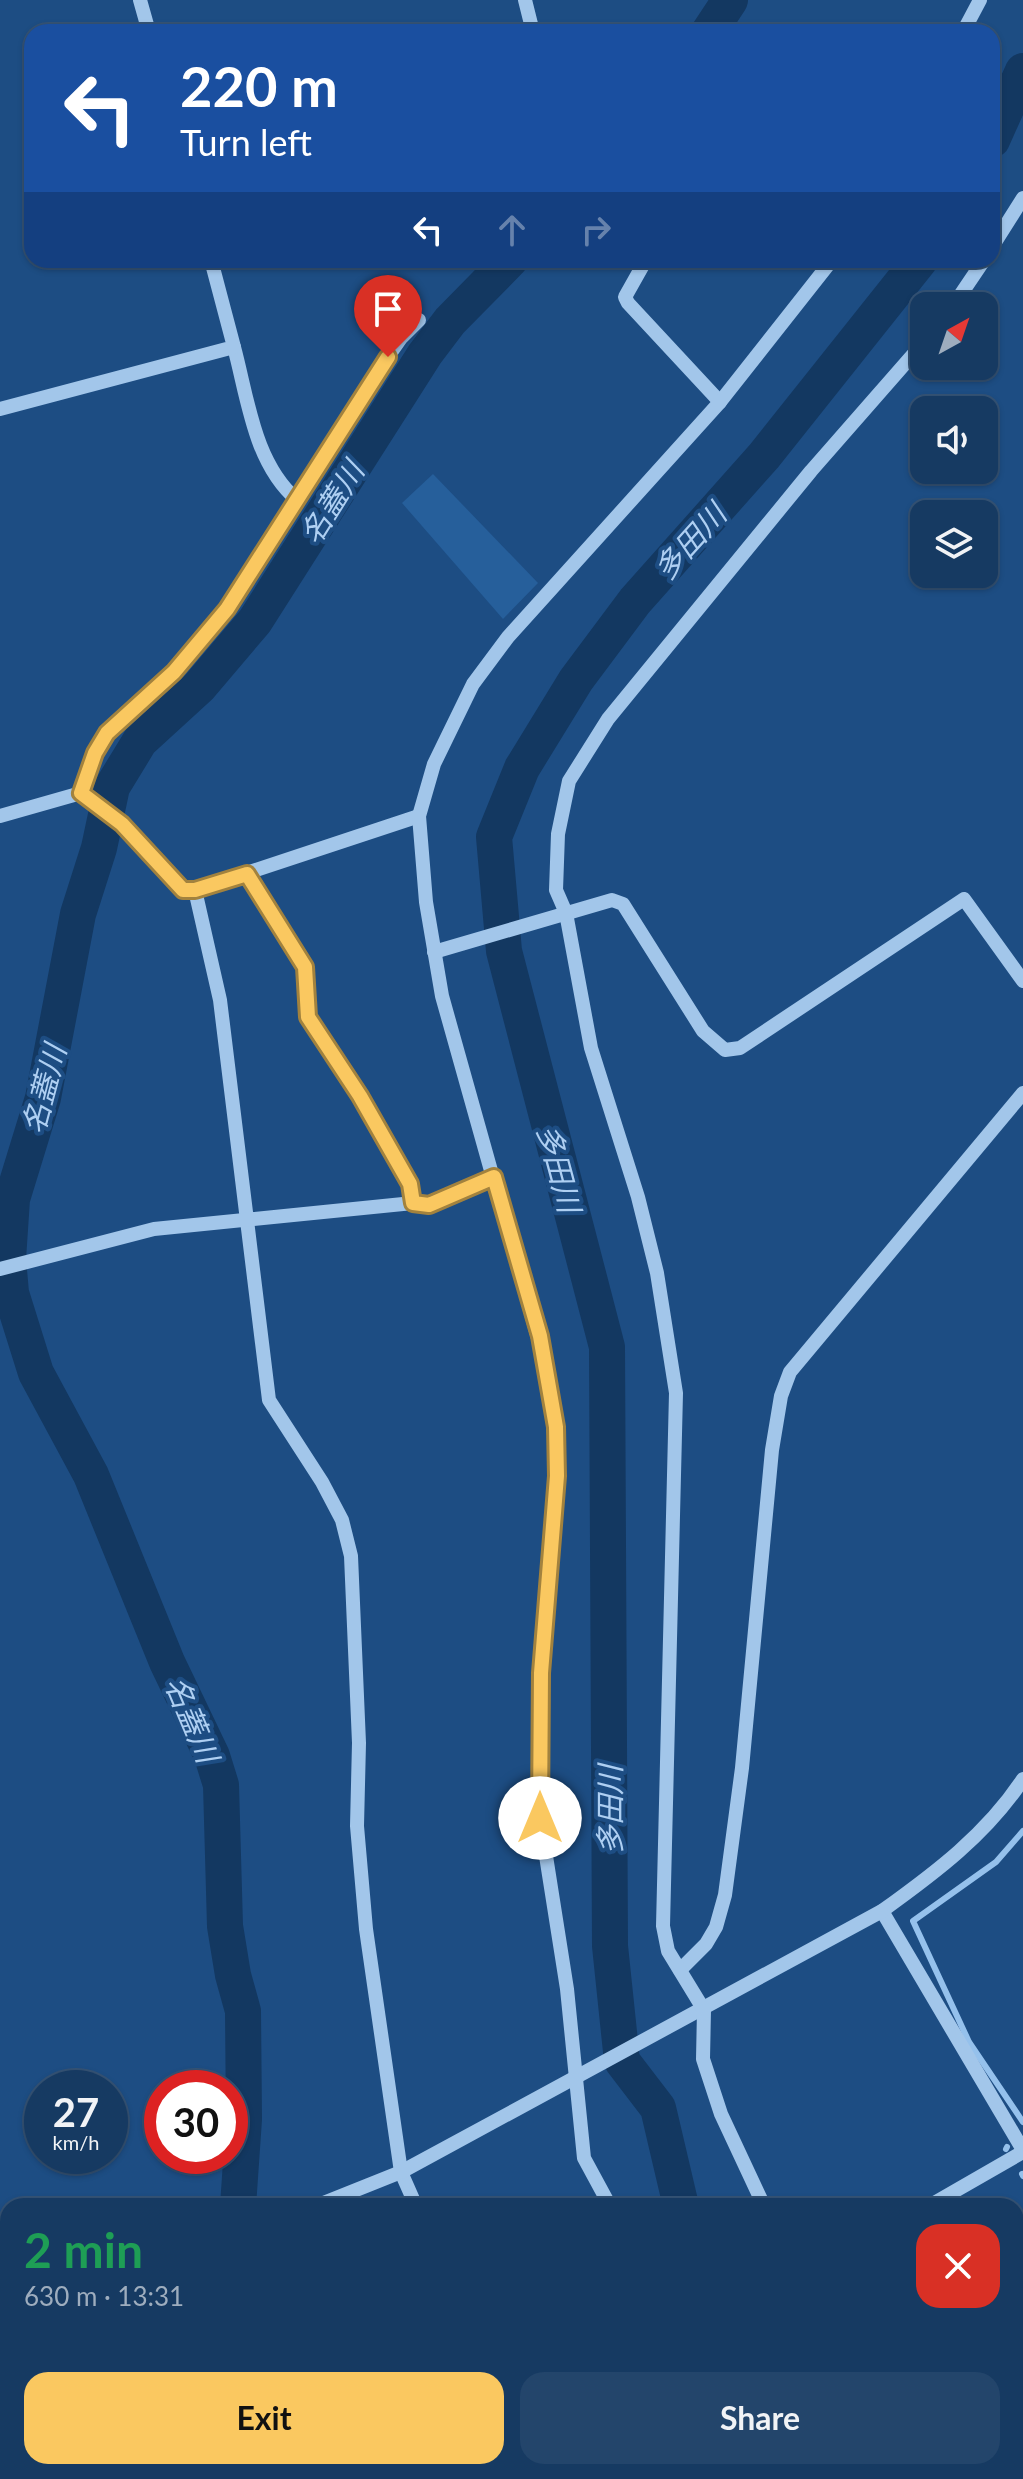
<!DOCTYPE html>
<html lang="en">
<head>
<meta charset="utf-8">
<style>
	body { margin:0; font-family:Lato,"Noto Sans JP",sans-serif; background:#23456b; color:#f1f3f6; height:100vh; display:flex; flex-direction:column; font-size:30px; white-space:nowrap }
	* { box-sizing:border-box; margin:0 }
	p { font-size:26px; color:#9eadbe }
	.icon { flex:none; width:44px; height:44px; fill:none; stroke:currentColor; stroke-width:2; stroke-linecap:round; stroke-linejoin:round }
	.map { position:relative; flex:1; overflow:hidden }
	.drawer { position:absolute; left:0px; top:2198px; width:1024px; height:282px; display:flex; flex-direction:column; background:#163a62; border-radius:24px 24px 0 0; box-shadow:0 2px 6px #0004,0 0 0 2px #355477 }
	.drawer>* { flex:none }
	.banner { position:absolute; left:24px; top:24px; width:976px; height:244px; border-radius:24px; box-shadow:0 2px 6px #0004,0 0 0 2px #355477; background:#1a4fa0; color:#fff; overflow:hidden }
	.needle { width:52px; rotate:40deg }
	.controls { position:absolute; left:910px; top:292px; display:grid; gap:16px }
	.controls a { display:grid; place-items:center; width:88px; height:88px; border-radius:16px; background:#163a62; box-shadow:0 2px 6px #0004,0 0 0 2px #355477; font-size:40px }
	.speed { position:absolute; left:24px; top:2070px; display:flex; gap:16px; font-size:40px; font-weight:700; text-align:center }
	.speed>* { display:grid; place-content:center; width:104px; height:104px; border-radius:50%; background:#163a62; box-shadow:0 2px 6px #0004,0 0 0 2px #355477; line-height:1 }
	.speed small { font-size:20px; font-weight:400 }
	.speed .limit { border:12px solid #d22; background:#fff; color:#111 }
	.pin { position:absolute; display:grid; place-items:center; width:68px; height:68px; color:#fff; margin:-82px -34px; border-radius:50% 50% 50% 0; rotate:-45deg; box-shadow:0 0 8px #0007 }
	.pin .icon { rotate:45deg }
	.me { position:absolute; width:88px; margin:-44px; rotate:0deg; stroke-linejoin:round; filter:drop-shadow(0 0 6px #0008) }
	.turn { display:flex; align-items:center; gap:28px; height:168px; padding:0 24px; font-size:36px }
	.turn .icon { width:104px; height:104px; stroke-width:2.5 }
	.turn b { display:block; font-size:56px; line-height:68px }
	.lanes { display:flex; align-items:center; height:76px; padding:0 24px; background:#0003; justify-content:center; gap:40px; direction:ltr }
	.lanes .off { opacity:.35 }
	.round { display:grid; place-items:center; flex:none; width:84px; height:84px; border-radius:24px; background:#23456b }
	.overview { display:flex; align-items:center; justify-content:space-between; height:136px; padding:0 24px }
	h1 { font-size:48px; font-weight:700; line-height:60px; color:#1e9e55 }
	.cta { display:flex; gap:16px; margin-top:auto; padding:16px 24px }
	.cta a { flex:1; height:92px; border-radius:24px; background:#fac860; color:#111; font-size:32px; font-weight:700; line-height:92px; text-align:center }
	.cta a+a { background:#23456b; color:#f1f3f6 }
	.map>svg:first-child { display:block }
	.green { fill:#265f9b }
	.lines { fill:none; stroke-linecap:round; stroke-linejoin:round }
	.stream { stroke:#95c1ec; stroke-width:6 }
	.river { stroke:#133861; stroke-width:36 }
	.minor { stroke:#a2c6ea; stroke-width:14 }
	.route-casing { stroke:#a2823e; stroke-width:20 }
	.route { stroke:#fac860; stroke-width:14 }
	.labels { text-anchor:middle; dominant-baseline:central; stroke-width:8; stroke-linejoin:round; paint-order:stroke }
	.water-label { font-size:30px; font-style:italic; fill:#aecff2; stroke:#1d4d83 }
</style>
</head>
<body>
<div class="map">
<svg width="1023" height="2479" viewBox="0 0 1023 2479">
	<rect width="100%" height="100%" fill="#1d4d83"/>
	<path class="green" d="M433 474 538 583 503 619 402 503Z"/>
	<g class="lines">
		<g class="stream">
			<path d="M1023 1831 996 1862 913 1921 969 2042 1023 2122"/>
			<path d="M1006 2149 1007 2147"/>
			<path d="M1022 2174 1023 2176"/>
		</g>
		<g class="river">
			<path d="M709 32 730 0"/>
			<path d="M992 140 1023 71"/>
			<path d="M238 2206 244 2119 243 2011 233 1975 225 1926 221 1785 212 1756 167 1662 91 1475 36 1373 11 1293 8 1259 12 1199 43 1098 78 914 99 848 112 787 140 741 199 687 255 621 425 354 450 321 510 260"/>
			<path d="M681 2206 658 2108 622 2061 610 1946 607 1347 504 951 494 837 522 768 576 680 635 601 764 456 920 260"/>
			<path d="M216 2472 218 2479"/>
			<path d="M829 2472 832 2479"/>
		</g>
		<g class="minor">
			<path d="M140 0 149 32"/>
			<path d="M525 0 533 32"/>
			<path d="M963 32 980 0"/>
			<path d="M992 247 1023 198"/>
			<path d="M643 265 625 297 628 303 720 402"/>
			<path d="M953 306 984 260"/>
			<path d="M234 347C248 399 254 463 297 500"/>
			<path d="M0 409 234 347 211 260"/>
			<path d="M81 793 95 753 107 733 174 672 227 609 375 375 401 338 419 320"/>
			<path d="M0 816 81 793 122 824 183 890H195L419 816"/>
			<path d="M247 874 305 967 308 1017 360 1096 410 1184 413 1203"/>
			<path d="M195 890 220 1000 269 1400 322 1482 342 1520 351 1556 359 1743 357 1826 366 1929 401 2172 416 2206"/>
			<path d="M434 952 612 900 623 904 703 1031 725 1050 740 1048 964 899 1023 981"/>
			<path d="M0 1269 154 1229 413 1203 429 1205 494 1177"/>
			<path d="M882 1911 1023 2150"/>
			<path d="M680 1970 706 1944 716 1927 725 1895 742 1768 772 1450 781 1396 790 1372 1023 1093"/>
			<path d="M316 2206 401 2172 882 1911C935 1873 987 1834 1023 1779"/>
			<path d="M610 2206 584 2158 567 1989 540 1818 541 1673 557 1476 550 1381 442 996 426 902 419 816 434 764 473 684 508 637 720 402 832 260"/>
			<path d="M764 2206 721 2114 703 2059 704 2010 668 1951 663 1926 676 1393 657 1273 638 1197 591 1048 566 913 556 890 558 834 569 781 608 719 811 471 924 342"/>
			<path d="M929 2206 1023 2152"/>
			<path d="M0 2303 8 2300"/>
			<path d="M537 2472 540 2479"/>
			<path d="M758 2472 761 2479"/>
			<path d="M904 2472 908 2479"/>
		</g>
	</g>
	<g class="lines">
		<g class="route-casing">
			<path id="route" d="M388 357 227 609 174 672 107 733 95 753 81 793 122 824 183 890H195L247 874 305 967 308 1017 360 1096 410 1184 413 1203 429 1205 494 1177 540 1336 556 1427 557 1476 541 1673 540 1818"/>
		</g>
		<use href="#route" class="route"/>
	</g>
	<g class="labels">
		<g class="water-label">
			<text transform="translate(331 502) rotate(-58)">名蓋川</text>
			<text transform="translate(689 541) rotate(-48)">多田川</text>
			<text transform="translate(43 1089) rotate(-75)">名蓋川</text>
			<text transform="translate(560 1168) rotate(75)">多田川</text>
			<text transform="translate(193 1719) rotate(67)">名蓋川</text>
			<text transform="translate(609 1810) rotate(-90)">多田川</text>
		</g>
	</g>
</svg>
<div class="controls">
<a><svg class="needle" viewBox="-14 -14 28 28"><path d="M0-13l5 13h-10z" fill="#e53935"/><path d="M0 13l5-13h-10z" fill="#9eadbe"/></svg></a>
<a><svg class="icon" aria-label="sound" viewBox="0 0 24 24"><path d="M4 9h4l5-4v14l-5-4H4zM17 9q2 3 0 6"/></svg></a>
<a><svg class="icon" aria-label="layers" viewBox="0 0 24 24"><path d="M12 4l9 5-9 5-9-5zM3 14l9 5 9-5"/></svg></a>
</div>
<div class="speed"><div>27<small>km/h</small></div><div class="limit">30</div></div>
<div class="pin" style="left:388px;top:357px;background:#d93025"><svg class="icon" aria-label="arrive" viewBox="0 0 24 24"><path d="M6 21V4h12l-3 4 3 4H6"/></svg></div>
<svg class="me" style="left:540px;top:1818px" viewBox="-20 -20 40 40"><circle r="19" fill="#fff"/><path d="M0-13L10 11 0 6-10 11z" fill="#fac860"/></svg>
<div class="banner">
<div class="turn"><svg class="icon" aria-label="left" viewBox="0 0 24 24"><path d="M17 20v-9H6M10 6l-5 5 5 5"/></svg><div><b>220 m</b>Turn left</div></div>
<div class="lanes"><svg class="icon" aria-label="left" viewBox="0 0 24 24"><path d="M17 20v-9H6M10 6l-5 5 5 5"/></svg><svg class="icon off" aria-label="ahead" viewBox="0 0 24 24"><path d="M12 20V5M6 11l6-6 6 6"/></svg><svg class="icon off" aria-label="right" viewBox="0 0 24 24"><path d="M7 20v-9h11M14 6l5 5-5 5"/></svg></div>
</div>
<section class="drawer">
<div class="overview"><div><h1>2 min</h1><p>630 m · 13:31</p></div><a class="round" style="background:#d93025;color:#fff"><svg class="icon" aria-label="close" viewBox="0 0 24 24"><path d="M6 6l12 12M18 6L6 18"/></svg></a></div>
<div class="cta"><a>Exit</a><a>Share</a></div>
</section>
</div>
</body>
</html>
